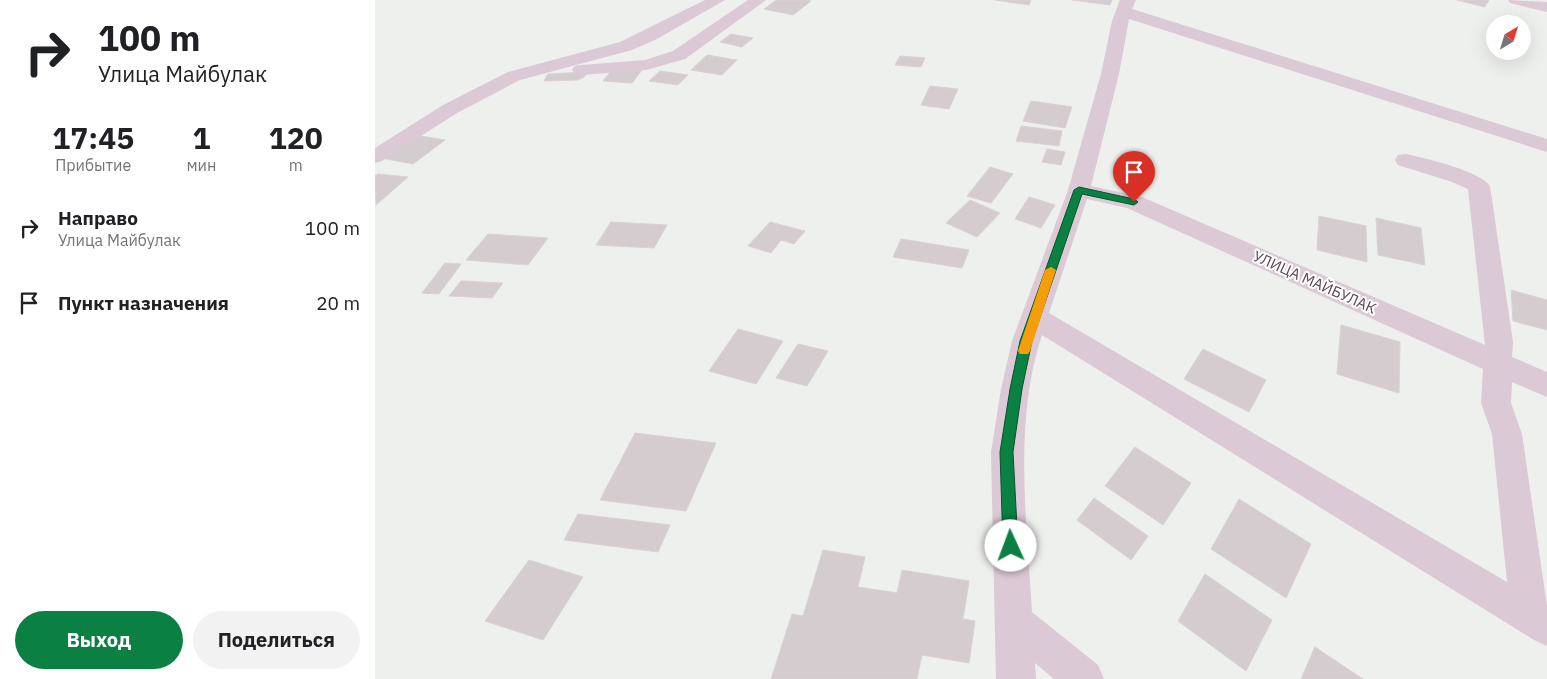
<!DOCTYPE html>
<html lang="ru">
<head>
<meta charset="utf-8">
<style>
	body { margin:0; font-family:"IBM Plex Sans",sans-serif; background:#f2f2f2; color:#202124; height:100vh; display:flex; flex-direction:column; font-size:19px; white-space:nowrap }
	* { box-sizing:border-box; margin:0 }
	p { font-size:16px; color:#757577 }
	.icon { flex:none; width:28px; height:28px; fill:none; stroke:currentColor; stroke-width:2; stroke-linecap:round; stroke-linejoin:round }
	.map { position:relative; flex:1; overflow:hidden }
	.side { display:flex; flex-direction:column; background:#fff; width:375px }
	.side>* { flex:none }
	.banner { background:#fff; color:#202124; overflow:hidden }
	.needle { width:32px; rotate:38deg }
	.tools { position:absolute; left:1111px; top:15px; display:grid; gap:10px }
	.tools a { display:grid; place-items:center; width:45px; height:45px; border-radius:50%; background:#fff; box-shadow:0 5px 20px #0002; font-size:25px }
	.pin { position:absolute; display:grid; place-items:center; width:42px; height:42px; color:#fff; margin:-51px -21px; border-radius:50% 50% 50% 0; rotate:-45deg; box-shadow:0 0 5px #0007 }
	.pin .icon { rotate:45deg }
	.me { position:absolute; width:55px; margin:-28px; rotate:358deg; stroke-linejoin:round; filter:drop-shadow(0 0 4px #0008) }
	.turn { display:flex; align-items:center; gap:18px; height:105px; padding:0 15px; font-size:22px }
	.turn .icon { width:65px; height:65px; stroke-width:2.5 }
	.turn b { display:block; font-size:35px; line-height:42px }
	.eta { display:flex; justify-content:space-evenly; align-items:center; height:85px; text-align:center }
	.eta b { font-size:30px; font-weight:700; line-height:35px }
	.primary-button { display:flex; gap:10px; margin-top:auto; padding:10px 15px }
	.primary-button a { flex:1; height:58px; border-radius:30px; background:#0b8043; color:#fff; font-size:20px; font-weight:700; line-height:58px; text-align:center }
	.primary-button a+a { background:#f2f2f2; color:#202124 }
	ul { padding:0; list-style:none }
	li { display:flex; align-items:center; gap:15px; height:75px; padding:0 15px }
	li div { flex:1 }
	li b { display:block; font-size:19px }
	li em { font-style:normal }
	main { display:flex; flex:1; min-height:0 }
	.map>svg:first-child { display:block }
	.building { fill:#d5ccd0; stroke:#d9d1d5 }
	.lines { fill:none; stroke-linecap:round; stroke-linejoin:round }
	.minor { fill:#dbc9d6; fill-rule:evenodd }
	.route { fill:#0b8043; stroke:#07532c }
	.slow { fill:#f59e0b }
	.labels { text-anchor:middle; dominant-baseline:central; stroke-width:4; stroke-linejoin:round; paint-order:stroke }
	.street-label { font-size:15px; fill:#5b4554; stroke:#fff }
</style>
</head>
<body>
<main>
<section class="side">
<div class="banner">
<div class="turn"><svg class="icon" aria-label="right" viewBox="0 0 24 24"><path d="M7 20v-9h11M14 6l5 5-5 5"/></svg><div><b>100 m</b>Улица Майбулак</div></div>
</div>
<div class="eta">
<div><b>17:45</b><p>Прибытие</p></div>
<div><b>1</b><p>мин</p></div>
<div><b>120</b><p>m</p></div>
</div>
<ul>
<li><svg class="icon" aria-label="right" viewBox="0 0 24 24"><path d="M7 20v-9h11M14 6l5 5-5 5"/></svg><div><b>Направо</b><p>Улица Майбулак</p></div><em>100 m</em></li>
<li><svg class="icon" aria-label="arrive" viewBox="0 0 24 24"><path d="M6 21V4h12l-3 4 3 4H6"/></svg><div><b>Пункт назначения</b></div><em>20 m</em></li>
</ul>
<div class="primary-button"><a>Выход</a><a>Поделиться</a></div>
</section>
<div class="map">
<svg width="1172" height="679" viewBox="0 0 1172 679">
	<rect width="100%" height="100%" fill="#eef0ed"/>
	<g class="building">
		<path d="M401 0H431L436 1 418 15 389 9Z"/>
		<path d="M620 0H656L654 5Z"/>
		<path d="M697 0H737L735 5Z"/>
		<path d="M1082 0H1114L1110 7Z"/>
		<path d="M356 34 378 38 367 47 345 42Z"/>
		<path d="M332 55 362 60 347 75 316 70Z"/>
		<path d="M525 56 550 58 546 67 520 65Z"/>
		<path d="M238 69 267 70 257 83 228 81Z"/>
		<path d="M285 71 313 75 303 85 274 81Z"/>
		<path d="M212 72 209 77 203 80 169 81 173 74Z"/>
		<path d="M555 86 583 89 574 109 546 105Z"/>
		<path d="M656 101 697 107 690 128 648 121Z"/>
		<path d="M646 126 687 131 684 146 641 141Z"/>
		<path d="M39 135 70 140 38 164 6 158Z"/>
		<path d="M672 149 690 152 686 165 667 162Z"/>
		<path d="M615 167 638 174 616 203 592 196Z"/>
		<path d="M3 174 33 177 1 205 0 176Z"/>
		<path d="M654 197 680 205 666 228 640 219Z"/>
		<path d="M595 200 625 213 602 237 571 223Z"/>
		<path d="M944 216 991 226 992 262 942 250Z"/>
		<path d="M1001 218 1046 228 1050 265 1003 255Z"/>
		<path d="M236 222 292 225 279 248 221 245Z"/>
		<path d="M395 222 430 231 419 244 406 240 396 253 373 246Z"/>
		<path d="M113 234 173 238 153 265 91 260Z"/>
		<path d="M526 239 594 250 587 268 518 257Z"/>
		<path d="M70 263 86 264 64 294 47 293Z"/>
		<path d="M86 281 128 283 117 298 74 296Z"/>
		<path d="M1136 290 1172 300V330L1138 321Z"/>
		<path d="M966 325 1025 342 1024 393 962 374Z"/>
		<path d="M363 329 408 341 381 384 334 371Z"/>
		<path d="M423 344 453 351 432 386 401 378Z"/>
		<path d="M828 349 891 380 874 412 809 379Z"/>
		<path d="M260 433 341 443 311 511 225 500Z"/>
		<path d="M760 447 816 483 788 525 730 486Z"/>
		<path d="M719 498 773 536 756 560 702 520Z"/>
		<path d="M864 499 936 544 911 598 836 549Z"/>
		<path d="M203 514 295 525 283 552 189 540Z"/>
		<path d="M448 550 490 557 483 587 522 593 527 570 594 581 588 619 600 621 594 663 547 655 542 679H396L417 614 428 616Z"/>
		<path d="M154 560 208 577 168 640 110 621Z"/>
		<path d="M830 574 897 620 871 671 803 621Z"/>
		<path d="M940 647 988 679H926Z"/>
	</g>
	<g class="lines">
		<g class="minor">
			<path d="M330 0H350L282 39 257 50 145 80 82 113 7 161 0 163V148L68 105 133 72 245 42Z"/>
			<path d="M373 0H391L310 59 271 70 206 75 200 74 197 70 200 66 206 65 270 60 298 51Z"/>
			<path d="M745 0H761L757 9 1172 139V152L754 19 744 74 716 186 767 197 1110 345 1093 189 1077 182 1023 165 1020 160 1023 155 1031 154C1050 158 1105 171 1115 186L1138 342 1137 357 1172 372V397L1137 382 1136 403 1147 434 1172 606V646L1159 640 667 335C638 421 652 523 657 612L723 665 729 679H679L660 663 661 679H621L616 452 626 389 637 341 693 190 726 74 737 21ZM712 199 752 208 1108 369 1106 403 1117 434 1132 582 674 313Z"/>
			<path d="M1133 0 1172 2V12L1135 3Z"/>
		</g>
	</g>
	<path class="route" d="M704 187 759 199 763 202 759 205 707 194 657 341 647 389 638 452 643 546 641 551 636 553 630 551 628 546 625 452 635 389 645 341 699 190Z"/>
	<path class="slow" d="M676 267 681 270 655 351 653 354H645L643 351 670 270Z"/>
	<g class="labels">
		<g class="street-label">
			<text transform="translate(940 282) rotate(24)">УЛИЦА МАЙБУЛАК</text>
		</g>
	</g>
</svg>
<div class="tools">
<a><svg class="needle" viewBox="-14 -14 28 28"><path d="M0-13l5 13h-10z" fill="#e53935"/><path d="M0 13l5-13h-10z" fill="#757577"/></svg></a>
</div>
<div class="pin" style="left:759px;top:202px;background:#d93025"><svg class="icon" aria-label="arrive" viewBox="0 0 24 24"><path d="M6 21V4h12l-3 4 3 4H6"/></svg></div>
<svg class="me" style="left:636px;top:546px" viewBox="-20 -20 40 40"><circle r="19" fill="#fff"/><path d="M0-13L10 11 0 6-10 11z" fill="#0b8043"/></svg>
</div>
</main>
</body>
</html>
